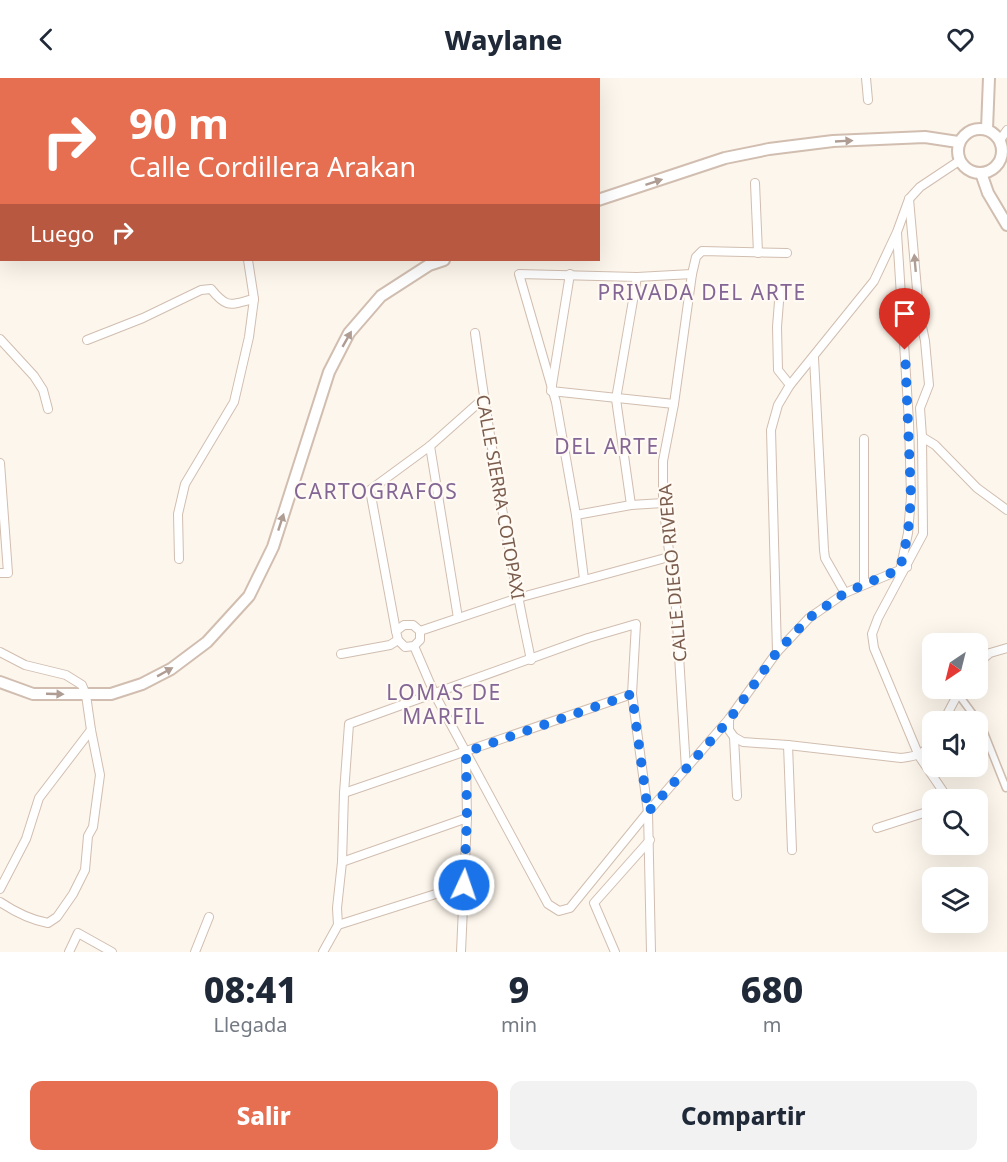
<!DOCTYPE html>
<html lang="es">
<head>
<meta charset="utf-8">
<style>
	body { margin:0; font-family:"Noto Sans",sans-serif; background:#f2f2f3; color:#1f2937; height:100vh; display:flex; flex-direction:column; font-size:22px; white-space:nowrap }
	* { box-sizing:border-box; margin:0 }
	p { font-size:20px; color:#747a83 }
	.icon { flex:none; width:33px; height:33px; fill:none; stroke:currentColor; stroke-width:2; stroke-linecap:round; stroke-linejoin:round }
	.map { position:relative; height:874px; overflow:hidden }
	.sheet { display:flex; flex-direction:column; background:#fff; flex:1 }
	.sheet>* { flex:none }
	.guide { position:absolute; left:0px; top:0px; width:600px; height:183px; box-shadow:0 6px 24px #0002; background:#e76f51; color:#fff; overflow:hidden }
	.needle { width:39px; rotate:215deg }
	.tools { position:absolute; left:922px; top:555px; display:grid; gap:12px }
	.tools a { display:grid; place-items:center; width:66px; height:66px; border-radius:12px; background:#fff; box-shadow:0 6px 24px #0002; font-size:30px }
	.pin { position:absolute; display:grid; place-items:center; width:51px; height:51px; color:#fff; margin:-62px -26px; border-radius:50% 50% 50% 0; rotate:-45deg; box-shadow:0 0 6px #0007 }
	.pin .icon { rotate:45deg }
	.me { position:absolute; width:66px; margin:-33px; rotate:3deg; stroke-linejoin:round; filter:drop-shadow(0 0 4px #0008) }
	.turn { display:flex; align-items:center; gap:21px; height:126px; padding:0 30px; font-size:27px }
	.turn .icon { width:78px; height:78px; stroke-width:2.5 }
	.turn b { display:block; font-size:42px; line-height:51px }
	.then { display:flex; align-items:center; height:57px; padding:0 30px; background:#0003; gap:12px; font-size:22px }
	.eta { display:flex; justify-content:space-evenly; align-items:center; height:102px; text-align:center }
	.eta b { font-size:36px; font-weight:800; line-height:42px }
	.action { display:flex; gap:12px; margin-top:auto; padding:12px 30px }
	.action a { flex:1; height:69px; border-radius:12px; background:#e76f51; color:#fff; font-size:24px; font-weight:800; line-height:69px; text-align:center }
	.action a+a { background:#f2f2f3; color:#1f2937 }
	header { display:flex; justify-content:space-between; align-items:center; height:78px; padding:0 30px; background:#fff; font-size:27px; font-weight:800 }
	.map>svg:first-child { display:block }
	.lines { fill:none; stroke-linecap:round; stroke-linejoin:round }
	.pedestrian-casing { stroke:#d1beb0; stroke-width:9 }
	.minor-casing { stroke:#d1beb0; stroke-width:10 }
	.tertiary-casing { stroke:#d1beb0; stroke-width:14 }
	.primary-casing { stroke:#dad1cd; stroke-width:15 }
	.pedestrian { stroke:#fff; stroke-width:6 }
	.minor { stroke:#fff; stroke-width:8 }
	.tertiary { stroke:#fff; stroke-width:10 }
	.primary { stroke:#fbd9a5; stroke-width:12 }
	.oneway { fill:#af9d94 }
	.route { stroke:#1a73e8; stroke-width:10; stroke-dasharray:0 18 }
	.labels { text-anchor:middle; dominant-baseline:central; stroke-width:4.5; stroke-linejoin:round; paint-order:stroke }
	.street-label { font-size:18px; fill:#7a5c4d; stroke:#fffaf3 }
	.quarter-label { font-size:21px; letter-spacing:1.5px; fill:#846695; stroke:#fffaf3 }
</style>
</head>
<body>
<header><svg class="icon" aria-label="back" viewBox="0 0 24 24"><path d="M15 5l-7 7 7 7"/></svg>Waylane<svg class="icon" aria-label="heart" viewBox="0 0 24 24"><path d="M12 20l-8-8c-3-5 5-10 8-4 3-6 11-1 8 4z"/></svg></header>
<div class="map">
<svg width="1007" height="874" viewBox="0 0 1007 874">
	<rect width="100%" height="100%" fill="#fdf6ec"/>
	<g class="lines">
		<g class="pedestrian-casing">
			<path id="pedestrian" d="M958 616 981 647 1006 710"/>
		</g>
		<g class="minor-casing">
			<g id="minor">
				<path d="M866 0 868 22"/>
				<path d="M93 2 94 0"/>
				<path d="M304 2 306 0"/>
				<path d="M1000 62 1007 52"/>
				<path d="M755 105 758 175"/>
				<path d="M909 121 919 234 925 263 929 307 920 330 922 359 923 456 878 540 872 556 874 570 919 678 949 722"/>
				<path d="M0 145 2 141"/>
				<path d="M897 155 909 344 911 419 908 455 900 493"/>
				<path d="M570 196 551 313 674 326"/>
				<path d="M780 211 777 249 778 292 790 307"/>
				<path d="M475 255C490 364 508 474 531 582"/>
				<path d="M0 261 34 298 43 312 48 331"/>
				<path d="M87 262 143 240 201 212 211 211C228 232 231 226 254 221"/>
				<path d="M814 280 824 472 825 480 845 515"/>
				<path d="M922 359 935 367 977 410 1007 432"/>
				<path d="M864 361V505"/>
				<path d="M430 368 458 540"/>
				<path d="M0 385 8 495H0"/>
				<path d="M631 427 616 321 637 199"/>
				<path d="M576 437 631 427 663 425"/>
				<path d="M179 481 178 436 185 406 234 324 249 259 254 221 248 182"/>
				<path d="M584 501 576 437 556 324 519 196 637 199 692 196"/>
				<path d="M404 547H413L420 553V562L414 568 405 569 398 562 396 553Z"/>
				<path d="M396 553 370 412 430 368 484 320"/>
				<path d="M420 553 518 520 669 479"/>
				<path d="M414 568 435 617 548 826 559 833 570 830 648 734 729 641 777 574 809 540 845 515 907 489"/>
				<path d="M0 574 25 587 66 597 82 607 86 617 91 652 100 697 93 749 88 758 85 792 73 816 57 839 48 845C31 842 15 834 0 824"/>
				<path d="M777 574 771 352 778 327 790 307 874 203 897 154 909 121 920 109 959 83"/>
				<path d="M341 576 390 567 398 562"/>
				<path d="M978 585 990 575 1007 570"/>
				<path d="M729 641V652L734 659 743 664 788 667 901 680C917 678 924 677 933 662"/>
				<path d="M943 644 961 610"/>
				<path d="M734 659 737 718"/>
				<path d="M788 667 792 772"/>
				<path d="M686 691 676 529 663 425V383L674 326 692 196 696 179 702 173 787 175"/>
				<path d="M344 715 632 616"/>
				<path d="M877 750 933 732"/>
				<path d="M342 784 467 740"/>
				<path d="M0 811 26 761 39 720 91 652"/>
				<path d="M338 847 464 807"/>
				<path d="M69 874 78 855 112 874"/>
				<path d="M195 874 209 839"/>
				<path d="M323 874 338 847 337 830 342 784 344 715 349 646 588 560 636 546 632 616 648 734 651 874"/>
				<path d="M461 874 467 740 466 678"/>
				<path d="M615 874 594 825 650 762"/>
			</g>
		</g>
		<g class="tertiary-casing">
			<g id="tertiary">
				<circle cx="980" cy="73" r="22"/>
				<path d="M987 51 989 0"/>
				<path d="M981 95 988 115 1007 147"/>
				<path d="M598 122 725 80 769 71 833 63 925 59 958 64"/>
				<path d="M0 604 33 616H111L142 606 171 591 207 564 249 518 273 469 329 294 349 255 381 218 429 187 444 182"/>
			</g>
		</g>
		<g class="primary-casing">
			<path id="primary" d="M483 0H540"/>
		</g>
		<use href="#pedestrian" class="pedestrian"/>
		<use href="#minor" class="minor"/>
		<use href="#tertiary" class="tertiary"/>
		<use href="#primary" class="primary"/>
	</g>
	<defs><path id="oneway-solid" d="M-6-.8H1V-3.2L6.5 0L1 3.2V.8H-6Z" transform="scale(1.5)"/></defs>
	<g class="oneway">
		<use href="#oneway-solid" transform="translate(844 63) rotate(-3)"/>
		<use href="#oneway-solid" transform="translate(654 104) rotate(-18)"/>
		<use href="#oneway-solid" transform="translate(915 185) rotate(-95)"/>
		<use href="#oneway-solid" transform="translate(347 261) rotate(-60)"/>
		<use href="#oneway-solid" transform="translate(281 444) rotate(-72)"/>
		<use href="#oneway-solid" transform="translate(165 594) rotate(-29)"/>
		<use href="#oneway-solid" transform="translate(55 616) rotate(2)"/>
	</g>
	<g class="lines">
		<path class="route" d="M464 807 467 740 466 674 632 616 648 734 729 642 777 574 809 540 845 515 900 491 908 455 911 419 905 272"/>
	</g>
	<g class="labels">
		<g class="street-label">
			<text transform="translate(501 419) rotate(80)">CALLE SIERRA COTOPAXI</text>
			<text transform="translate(672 495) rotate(-95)">CALLE DIEGO RIVERA</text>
		</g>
		<g class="quarter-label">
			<text x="702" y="214">PRIVADA DEL ARTE</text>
			<text x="607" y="368">DEL ARTE</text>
			<text x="376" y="413">CARTOGRAFOS</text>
			<text x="444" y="614">LOMAS DE<tspan x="444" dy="24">MARFIL</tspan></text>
		</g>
	</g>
</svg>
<div class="tools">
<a><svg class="needle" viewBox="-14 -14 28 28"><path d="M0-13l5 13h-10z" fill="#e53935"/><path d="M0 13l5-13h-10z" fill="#747a83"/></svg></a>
<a><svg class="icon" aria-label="sound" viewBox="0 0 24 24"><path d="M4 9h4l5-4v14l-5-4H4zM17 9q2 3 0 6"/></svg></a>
<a><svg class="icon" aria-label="search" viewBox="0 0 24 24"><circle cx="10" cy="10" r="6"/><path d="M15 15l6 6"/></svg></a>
<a><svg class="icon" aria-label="layers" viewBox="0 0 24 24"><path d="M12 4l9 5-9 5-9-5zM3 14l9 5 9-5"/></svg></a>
</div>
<div class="pin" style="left:905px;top:272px;background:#d93025"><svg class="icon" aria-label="arrive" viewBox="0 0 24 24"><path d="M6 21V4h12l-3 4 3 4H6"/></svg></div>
<svg class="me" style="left:464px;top:807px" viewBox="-20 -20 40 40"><circle r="17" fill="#1a73e8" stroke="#fff" stroke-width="3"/><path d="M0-11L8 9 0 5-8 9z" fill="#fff"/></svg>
<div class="guide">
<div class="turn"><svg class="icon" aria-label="right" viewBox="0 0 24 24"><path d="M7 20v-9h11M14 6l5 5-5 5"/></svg><div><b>90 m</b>Calle Cordillera Arakan</div></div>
<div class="then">Luego<svg class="icon" aria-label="right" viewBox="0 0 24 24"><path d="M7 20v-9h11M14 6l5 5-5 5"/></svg></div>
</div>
</div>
<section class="sheet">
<div class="eta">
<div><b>08:41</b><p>Llegada</p></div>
<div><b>9</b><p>min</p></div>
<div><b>680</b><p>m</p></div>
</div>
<div class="action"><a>Salir</a><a>Compartir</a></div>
</section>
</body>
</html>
